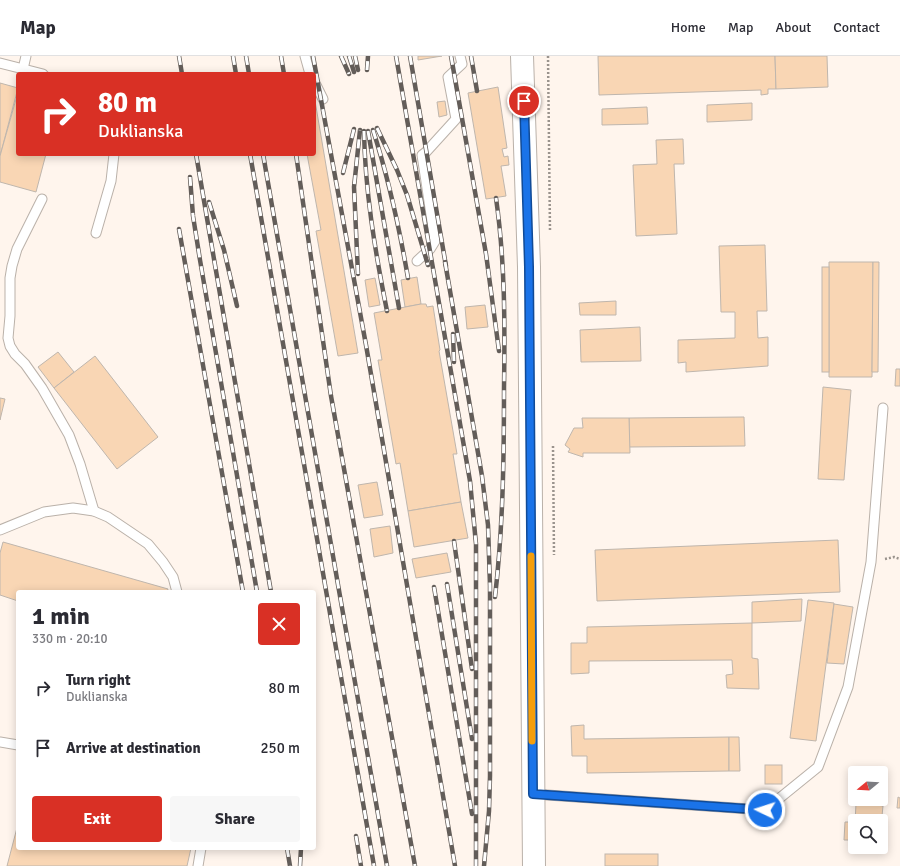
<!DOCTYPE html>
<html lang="en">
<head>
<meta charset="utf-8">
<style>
	body { margin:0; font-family:Signika,sans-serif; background:#f7f7f7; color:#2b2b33; height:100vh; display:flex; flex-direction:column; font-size:15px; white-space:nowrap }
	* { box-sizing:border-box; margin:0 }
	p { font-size:13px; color:#7c7c81 }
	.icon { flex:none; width:22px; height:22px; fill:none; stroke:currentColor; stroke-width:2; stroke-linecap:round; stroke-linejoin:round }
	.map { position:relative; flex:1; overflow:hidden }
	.side { position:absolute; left:16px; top:534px; width:300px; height:260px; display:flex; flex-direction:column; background:#fff; border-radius:4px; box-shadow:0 2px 10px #0003 }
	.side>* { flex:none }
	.top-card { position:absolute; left:16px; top:16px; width:300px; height:84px; border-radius:4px; box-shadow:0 2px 10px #0003; background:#d93025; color:#fff; overflow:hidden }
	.needle { width:26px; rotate:252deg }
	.tools { position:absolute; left:848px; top:710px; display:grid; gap:8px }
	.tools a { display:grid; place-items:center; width:40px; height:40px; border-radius:4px; background:#fff; box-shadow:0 2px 10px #0003; font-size:20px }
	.pin { position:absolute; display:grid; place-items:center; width:34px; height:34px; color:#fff; margin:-17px; border:2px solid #fff; border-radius:50%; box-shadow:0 1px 4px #0007 }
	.me { position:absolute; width:44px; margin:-22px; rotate:274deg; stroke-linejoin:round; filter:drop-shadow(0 0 3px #0008) }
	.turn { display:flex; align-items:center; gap:14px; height:84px; padding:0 16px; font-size:18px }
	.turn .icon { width:52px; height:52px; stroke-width:2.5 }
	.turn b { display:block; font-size:28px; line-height:34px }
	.round { display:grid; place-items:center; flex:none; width:42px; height:42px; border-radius:4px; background:#f7f7f7 }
	.overview { display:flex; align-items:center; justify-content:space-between; height:68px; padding:0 16px }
	h1 { font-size:24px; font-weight:800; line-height:30px }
	.primary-button { display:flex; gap:8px; margin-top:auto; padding:8px 16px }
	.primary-button a { flex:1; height:46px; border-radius:4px; background:#d93025; color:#fff; font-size:16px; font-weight:800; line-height:46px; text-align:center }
	.primary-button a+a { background:#f7f7f7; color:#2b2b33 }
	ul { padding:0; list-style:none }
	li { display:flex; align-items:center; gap:12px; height:60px; padding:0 16px }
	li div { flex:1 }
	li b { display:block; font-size:15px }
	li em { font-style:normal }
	header { display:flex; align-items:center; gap:24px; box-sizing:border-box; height:56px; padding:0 20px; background:#fff; border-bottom:1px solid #e1e1e2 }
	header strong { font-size:19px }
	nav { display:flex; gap:22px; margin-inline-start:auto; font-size:14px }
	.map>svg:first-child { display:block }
	.building { fill:#f9d6b4; stroke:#bfb6ad }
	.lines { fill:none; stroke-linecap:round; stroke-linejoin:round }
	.lane-casing { stroke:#bab1a9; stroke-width:11 }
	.secondary-casing { stroke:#bab1a9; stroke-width:24 }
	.path { stroke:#9a938d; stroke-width:2.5; stroke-dasharray:2 2; stroke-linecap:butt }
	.lane { stroke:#fff; stroke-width:9 }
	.secondary { stroke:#fff; stroke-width:22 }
	.rail-casing { stroke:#635d59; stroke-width:4.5 }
	.rail { stroke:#fff; stroke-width:3; stroke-dasharray:9; stroke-linecap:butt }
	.route-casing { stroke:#114b97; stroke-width:10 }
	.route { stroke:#1a73e8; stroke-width:7 }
	.slow { stroke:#f59e0b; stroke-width:7 }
</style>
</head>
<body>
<header>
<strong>Map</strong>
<nav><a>Home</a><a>Map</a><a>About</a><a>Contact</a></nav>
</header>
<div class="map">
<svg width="900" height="810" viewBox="0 0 900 810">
	<rect width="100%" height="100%" fill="#fff5ed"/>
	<g class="building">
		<path d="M418 0H442L418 4Z"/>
		<path d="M598 0H775L776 33H768V38L761 39V34L599 39Z"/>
		<path d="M775 0H827L828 31 776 33Z"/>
		<path d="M0 27 18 32 0 100Z"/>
		<path d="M498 31 507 92 502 93 504 101 508 100 509 109 501 110 506 140 486 143 468 37Z"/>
		<path d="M18 36V98H46L36 136 0 126V100Z"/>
		<path d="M314 39 358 297 338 300 316 175 321 174 307 98H314Z"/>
		<path d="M445 45 447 59 439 61 437 46Z"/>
		<path d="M752 47V64L707 66V49Z"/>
		<path d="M647 51 648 68 602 69V53Z"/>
		<path d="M683 83 684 108H674L677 178 636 180 633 109 657 108 656 84Z"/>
		<path d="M765 189 767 255H757L758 282 768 281V310L686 316V306L678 307V284L735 282V256H721L719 190Z"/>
		<path d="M829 206H873L872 321H829Z"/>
		<path d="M873 206H879L878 316H872Z"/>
		<rect x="822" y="211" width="7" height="105"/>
		<path d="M417 221 421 248 405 251 401 224Z"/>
		<path d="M375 222 380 249 369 251 365 224Z"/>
		<path d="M616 245V259H580L579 247Z"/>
		<path d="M421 248H426L427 251 433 250 440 294 439 295 457 398H453L461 446 408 455 400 407 396 408 378 304H382L374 257Z"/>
		<path d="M485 249 488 271 467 273 465 251Z"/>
		<path d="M640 271 641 305 581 306 580 274Z"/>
		<path d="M58 296 74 316 54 332 38 311Z"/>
		<path d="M95 300 158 381 117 413 54 332Z"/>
		<path d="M896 313H900V330H895Z"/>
		<path d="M823 331 851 334 844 424 818 423Z"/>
		<path d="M0 342 5 343 0 364Z"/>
		<path d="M744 361 745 390 629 391V362Z"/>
		<path d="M582 362H629L630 397H583V401L568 396 570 393 565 389 574 372H583Z"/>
		<path d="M377 426 383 459 364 462 358 429Z"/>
		<path d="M461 446 468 482 414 491 408 455Z"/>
		<path d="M390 470 393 497 374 501 370 473Z"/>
		<path d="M838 484 840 536 597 545 595 494Z"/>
		<path d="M3 486 168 533 167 536H18V545L0 539V497Z"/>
		<path d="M447 497 451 516 416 522 412 503Z"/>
		<path d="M802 543 801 565 752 567V546Z"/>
		<path d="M808 544 834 547 816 685 790 682Z"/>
		<path d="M834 548 853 551 844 608 827 607Z"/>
		<path d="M752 567V602L758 603 759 633 727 632 726 619 733 618 732 604 589 605V617L571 618V587H587V571Z"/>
		<path d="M584 669V683L729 681V715L587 717V700H572L571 670Z"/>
		<path d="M729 681H739L740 715H729Z"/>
		<rect x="765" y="709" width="17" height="19"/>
		<path d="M898 741 900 742V752H897Z"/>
		<path d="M861 743 878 745 877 749 883 750 881 770V765H855V784H844L845 766H855L856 748H860Z"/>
		<path d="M18 768V792H191L187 810H7Z"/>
		<rect x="605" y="798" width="53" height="12"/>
	</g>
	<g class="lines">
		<g class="lane-casing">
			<g id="lane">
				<path d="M305 0 310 18"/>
				<path d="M0 7 43 18"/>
				<path d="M23 13 26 0"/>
				<path d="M314 25 323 43"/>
				<path d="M42 143 17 193 12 210 10 222V260L8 282 10 290 15 298 25 308 42 332 69 379 80 408 94 455"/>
				<path d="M96 177 111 125 114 98"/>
				<path d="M417 205 430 193 435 185 422 99 426 96 456 63 448 21 462 8 460 0"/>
				<path d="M0 474 44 456 73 452 94 455 108 461 148 488 163 506 173 521 177 536"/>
				<path d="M0 686 18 689"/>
				<path d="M533 738 765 754 818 711 848 631 871 506 883 352"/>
				<path d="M198 810 201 792"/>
			</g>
		</g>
		<g class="secondary-casing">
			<path id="secondary" d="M522 0 529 211 534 810"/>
		</g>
		<g class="path">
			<path d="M548 0 550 175"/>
			<path d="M553 390 554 499"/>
			<path d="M885 503 894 501 900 503"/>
		</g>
		<use href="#lane" class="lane"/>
		<use href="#secondary" class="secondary"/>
		<g class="rail-casing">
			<g id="rail">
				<path d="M179 0 182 18"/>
				<path d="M233 0 236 18"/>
				<path d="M246 0 249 18"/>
				<path d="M281 0 284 18"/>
				<path d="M313 0 366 289 455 810"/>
				<path d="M341 0 349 18"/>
				<path d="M349 0 354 16"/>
				<path d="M355 0 358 14"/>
				<path d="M396 0 470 425 476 488V810"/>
				<path d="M410 0 446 210"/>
				<path d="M451 0 486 198 499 295"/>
				<path d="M471 0 477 35"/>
				<path d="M367 14 368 0"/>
				<path d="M377 72 397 114 407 139 428 209"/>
				<path d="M373 74C389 124 399 170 408 222"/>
				<path d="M364 75C365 135 375 195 387 255"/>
				<path d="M368 75 399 252"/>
				<path d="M196 98 271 536"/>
				<path d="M250 98 374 810"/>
				<path d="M263 98 387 810"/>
				<path d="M296 98 331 340 415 810"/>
				<path d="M343 117 354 73"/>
				<path d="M190 121 193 160 200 204 257 536"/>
				<path d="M209 146 224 194 237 250"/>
				<path d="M179 173 243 536"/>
				<path d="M445 206 482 420 488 469 490 530V720L489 755 484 810"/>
				<path d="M358 218 354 131 360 74"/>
				<path d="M453 278 454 306"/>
				<path d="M454 485 472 613"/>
				<path d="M447 528 472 683"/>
				<path d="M434 531 472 758"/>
				<path d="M495 541C503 472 504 402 504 332 505 268 505 205 496 142"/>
				<path d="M356 780 361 810"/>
				<path d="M287 792 290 810"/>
				<path d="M300 810 301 792"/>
			</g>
		</g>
		<use href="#rail" class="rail"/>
	</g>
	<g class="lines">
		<g class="route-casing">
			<path id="route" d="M524 45 529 211 533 738 765 754"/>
		</g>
		<use href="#route" class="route"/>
		<path class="slow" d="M531 500 532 685"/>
	</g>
</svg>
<div class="tools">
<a><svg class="needle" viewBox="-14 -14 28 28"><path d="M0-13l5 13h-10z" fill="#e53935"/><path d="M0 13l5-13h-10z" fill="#7c7c81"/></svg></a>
<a><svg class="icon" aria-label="search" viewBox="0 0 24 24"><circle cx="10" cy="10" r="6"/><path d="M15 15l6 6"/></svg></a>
</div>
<div class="pin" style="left:524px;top:45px;background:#d93025"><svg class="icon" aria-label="arrive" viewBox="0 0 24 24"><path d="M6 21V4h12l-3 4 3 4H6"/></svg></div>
<svg class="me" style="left:765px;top:754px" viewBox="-20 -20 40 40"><circle r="17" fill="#1a73e8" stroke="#fff" stroke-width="3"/><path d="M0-11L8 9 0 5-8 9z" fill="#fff"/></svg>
<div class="top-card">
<div class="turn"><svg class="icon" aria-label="right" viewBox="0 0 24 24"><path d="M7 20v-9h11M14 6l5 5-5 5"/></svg><div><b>80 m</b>Duklianska</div></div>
</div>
<section class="side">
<div class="overview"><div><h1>1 min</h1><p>330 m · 20:10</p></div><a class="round" style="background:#d93025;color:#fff"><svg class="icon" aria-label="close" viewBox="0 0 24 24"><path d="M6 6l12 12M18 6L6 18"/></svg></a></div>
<ul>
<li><svg class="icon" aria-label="right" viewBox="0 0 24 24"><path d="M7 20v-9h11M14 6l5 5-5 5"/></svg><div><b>Turn right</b><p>Duklianska</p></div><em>80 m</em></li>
<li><svg class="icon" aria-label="arrive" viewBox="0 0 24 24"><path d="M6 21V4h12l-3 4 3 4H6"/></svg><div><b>Arrive at destination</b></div><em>250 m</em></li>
</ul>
<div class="primary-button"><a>Exit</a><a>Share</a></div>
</section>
</div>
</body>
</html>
